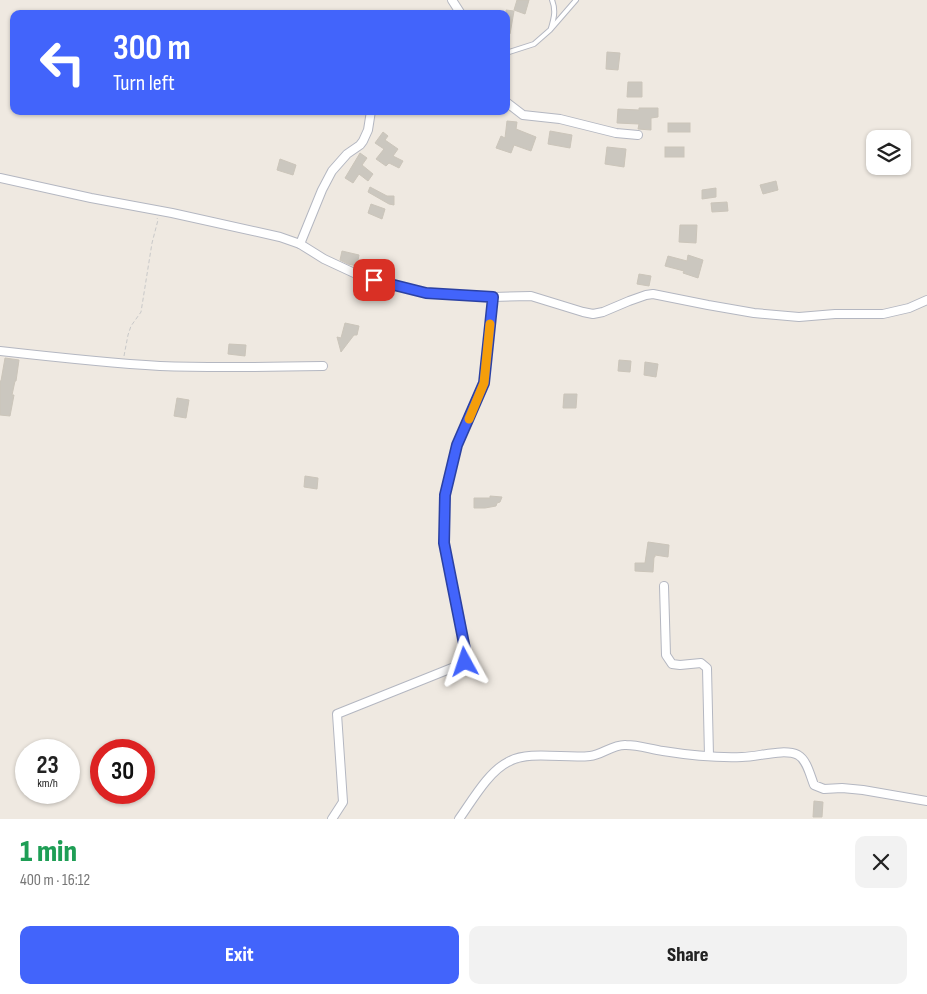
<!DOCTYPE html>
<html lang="en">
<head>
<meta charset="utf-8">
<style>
	body { margin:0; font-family:"Sofia Sans Condensed",sans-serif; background:#f2f2f2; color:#222; height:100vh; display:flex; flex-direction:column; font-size:19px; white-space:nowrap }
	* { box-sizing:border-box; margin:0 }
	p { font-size:16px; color:#767676 }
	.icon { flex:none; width:28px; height:28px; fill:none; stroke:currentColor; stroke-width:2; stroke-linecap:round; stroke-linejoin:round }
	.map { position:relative; height:819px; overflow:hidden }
	.panel { display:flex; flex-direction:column; background:#fff; flex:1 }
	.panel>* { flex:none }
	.top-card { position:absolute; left:10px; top:10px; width:500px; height:105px; border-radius:10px; box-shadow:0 1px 4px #0004; background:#4264fb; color:#fff; overflow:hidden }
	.buttons { position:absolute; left:866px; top:130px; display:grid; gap:10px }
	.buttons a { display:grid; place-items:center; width:45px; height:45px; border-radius:10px; background:#fff; box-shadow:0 1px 4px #0004; font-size:25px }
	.speed { position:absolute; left:15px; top:739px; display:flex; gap:10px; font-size:25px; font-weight:700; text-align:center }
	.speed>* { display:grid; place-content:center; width:65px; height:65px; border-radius:50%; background:#fff; box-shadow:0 1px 4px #0004; line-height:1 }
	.speed small { font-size:12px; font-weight:400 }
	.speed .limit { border:8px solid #d22; background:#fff; color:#111 }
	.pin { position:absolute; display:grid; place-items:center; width:42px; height:42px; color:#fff; margin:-21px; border-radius:10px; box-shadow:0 2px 8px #0006 }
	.me { position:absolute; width:55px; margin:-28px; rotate:355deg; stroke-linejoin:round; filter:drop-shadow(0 0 4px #0008) }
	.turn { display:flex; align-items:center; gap:18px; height:105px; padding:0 20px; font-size:22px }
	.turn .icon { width:65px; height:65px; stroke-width:2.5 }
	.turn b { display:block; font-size:35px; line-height:42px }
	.round { display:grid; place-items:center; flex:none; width:52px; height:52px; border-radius:10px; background:#f2f2f2 }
	.summary { display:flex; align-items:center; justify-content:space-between; height:85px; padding:0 20px }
	h1 { font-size:30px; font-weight:800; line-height:38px; color:#1e9e55 }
	.cta { display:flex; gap:10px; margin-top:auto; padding:10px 20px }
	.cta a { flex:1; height:58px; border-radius:10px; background:#4264fb; color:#fff; font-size:20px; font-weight:800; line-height:58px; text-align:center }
	.cta a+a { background:#f2f2f2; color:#222 }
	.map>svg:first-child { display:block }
	.building { fill:#cbc7bf; stroke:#cbc5ba }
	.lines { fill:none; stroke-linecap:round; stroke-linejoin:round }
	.lane-casing { stroke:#b4b7c1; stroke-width:6 }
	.street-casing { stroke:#b4b7c1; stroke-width:10 }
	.path { stroke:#c9c9c9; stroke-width:1; stroke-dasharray:4 2.5; stroke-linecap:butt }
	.lane { stroke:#fff; stroke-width:4 }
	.street { stroke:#fff; stroke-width:8 }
	.route-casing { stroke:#2b41a3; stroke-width:12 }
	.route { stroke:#4264fb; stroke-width:9 }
	.slow { stroke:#f59e0b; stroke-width:9 }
</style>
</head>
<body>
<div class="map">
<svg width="927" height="819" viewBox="0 0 927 819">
	<rect width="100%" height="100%" fill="#efe9e1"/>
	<g class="building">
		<path d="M517 0H529L525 14 514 10Z"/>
		<path d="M506 10 514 11 510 34H506Z"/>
		<path d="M607 52 620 53 618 70 606 69Z"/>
		<path d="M628 82H642V97H627Z"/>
		<path d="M639 108H658V117L651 118V130L638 129 639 124 617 123 618 109 639 110Z"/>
		<path d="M507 121 517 122 516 129 536 137 531 151 514 145 511 153 496 148 501 136 505 138Z"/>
		<rect x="668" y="123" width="22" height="9"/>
		<path d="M550 131 572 135 570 148 548 144Z"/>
		<path d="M383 132 388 136 385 140 398 149 393 156 403 161 399 168 389 163 386 166 376 159 384 149 375 143Z"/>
		<path d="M607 147 626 149 624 167 605 164Z"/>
		<rect x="665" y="147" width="19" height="10"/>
		<path d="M360 153 367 158 362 165 373 174 368 181 359 174 353 183 345 178Z"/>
		<path d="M280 159 296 165 293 175 277 170Z"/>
		<path d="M776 181 778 190 763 194 760 185Z"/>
		<path d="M370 187 387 196H394V205L389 204 368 192Z"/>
		<path d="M716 188V197L702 199V190Z"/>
		<path d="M727 202 728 211 712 212 711 203Z"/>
		<path d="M371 204 385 209 382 219 368 213Z"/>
		<path d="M680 225H697L696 243 679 242Z"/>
		<path d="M342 251 359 255 357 266 348 264 340 260Z"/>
		<path d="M688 255 703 260 698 278 683 273 684 271 665 266 668 256 687 261Z"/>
		<path d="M639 274 651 276 649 286 637 284Z"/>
		<path d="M345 323 359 326 357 335H354L341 352 337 337 341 338Z"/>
		<path d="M229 344 246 345 245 356 228 354Z"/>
		<path d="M5 358 19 360 16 381H15L12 395H14L10 416 0 415V381H1Z"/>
		<path d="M619 360 631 361 630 372 618 371Z"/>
		<path d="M645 362 658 364 656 377 644 375Z"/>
		<path d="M564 394H577L576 408H563Z"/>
		<path d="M177 398 189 400 186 418 174 416Z"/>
		<path d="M305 476 318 478 317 489 304 487Z"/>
		<path d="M490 496 502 497 500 502 497 503 496 506 485 508H474V498H490Z"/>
		<path d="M648 542 669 545 668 557 655 555V557H654L653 572 635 571V563H645Z"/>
		<path d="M814 801 823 802 822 817H813Z"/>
	</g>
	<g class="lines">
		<g class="lane-casing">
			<g id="lane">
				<path d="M551 28C554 18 556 10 552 0"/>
				<path d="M506 53 534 44 550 30 576 0"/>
			</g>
		</g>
		<g class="street-casing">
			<g id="street">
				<path d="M452 0 461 14"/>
				<path d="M506 102 523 115 560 119 616 133 638 135"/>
				<path d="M0 178 91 198 172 213 280 237 300 244 324 259 367 279"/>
				<path d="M300 244 322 190 332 171 347 154 360 145 363 141 368 130 371 111"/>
				<path d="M374 281 426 293 493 297 531 296 583 312 593 314 603 312 629 301 646 295 653 294 708 305 754 313 799 317 835 314H883L909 308 927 300"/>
				<path d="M0 351C53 357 106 363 160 366 214 368 269 367 323 366"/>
				<path d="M664 586 666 655 672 664 680 665 701 663 707 668 709 756"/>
				<path d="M332 819 343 802 337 714 457 666 465 661V649L444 543 445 495 457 445 484 383 493 297"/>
				<path d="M459 819C472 801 488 772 508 762 528 750 566 759 590 756 602 755 613 744 626 745 638 745 650 749 663 751 688 755 716 758 742 757 758 757 784 748 798 755 807 760 810 775 814 785L824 789 842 788 863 790 927 801"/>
			</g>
		</g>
		<path class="path" d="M124 356 128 335 131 326 141 312 152 243 158 220 157 218"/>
		<use href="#lane" class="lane"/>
		<use href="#street" class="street"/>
	</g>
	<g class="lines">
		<g class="route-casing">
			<path id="route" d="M374 280 426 293 493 297 484 383 457 445 445 495 444 543 465 649V662"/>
		</g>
		<use href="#route" class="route"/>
		<path class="slow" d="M469 419 484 383 490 324"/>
	</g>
</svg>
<div class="buttons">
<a><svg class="icon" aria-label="layers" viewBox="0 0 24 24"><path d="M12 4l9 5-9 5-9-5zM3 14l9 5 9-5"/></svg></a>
</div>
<div class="speed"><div>23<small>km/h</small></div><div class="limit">30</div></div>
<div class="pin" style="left:374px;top:280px;background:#d93025"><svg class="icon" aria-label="arrive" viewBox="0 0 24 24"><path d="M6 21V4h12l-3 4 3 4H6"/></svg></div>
<svg class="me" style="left:465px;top:662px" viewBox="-20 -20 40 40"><path d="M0-17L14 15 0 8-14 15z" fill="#4264fb" stroke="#fff" stroke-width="4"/></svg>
<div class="top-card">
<div class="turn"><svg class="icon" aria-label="left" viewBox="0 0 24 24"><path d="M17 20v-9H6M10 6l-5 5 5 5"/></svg><div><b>300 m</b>Turn left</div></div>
</div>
</div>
<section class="panel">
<div class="summary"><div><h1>1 min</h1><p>400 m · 16:12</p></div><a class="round"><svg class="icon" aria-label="close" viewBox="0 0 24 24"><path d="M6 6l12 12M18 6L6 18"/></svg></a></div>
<div class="cta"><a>Exit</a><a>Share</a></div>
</section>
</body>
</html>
